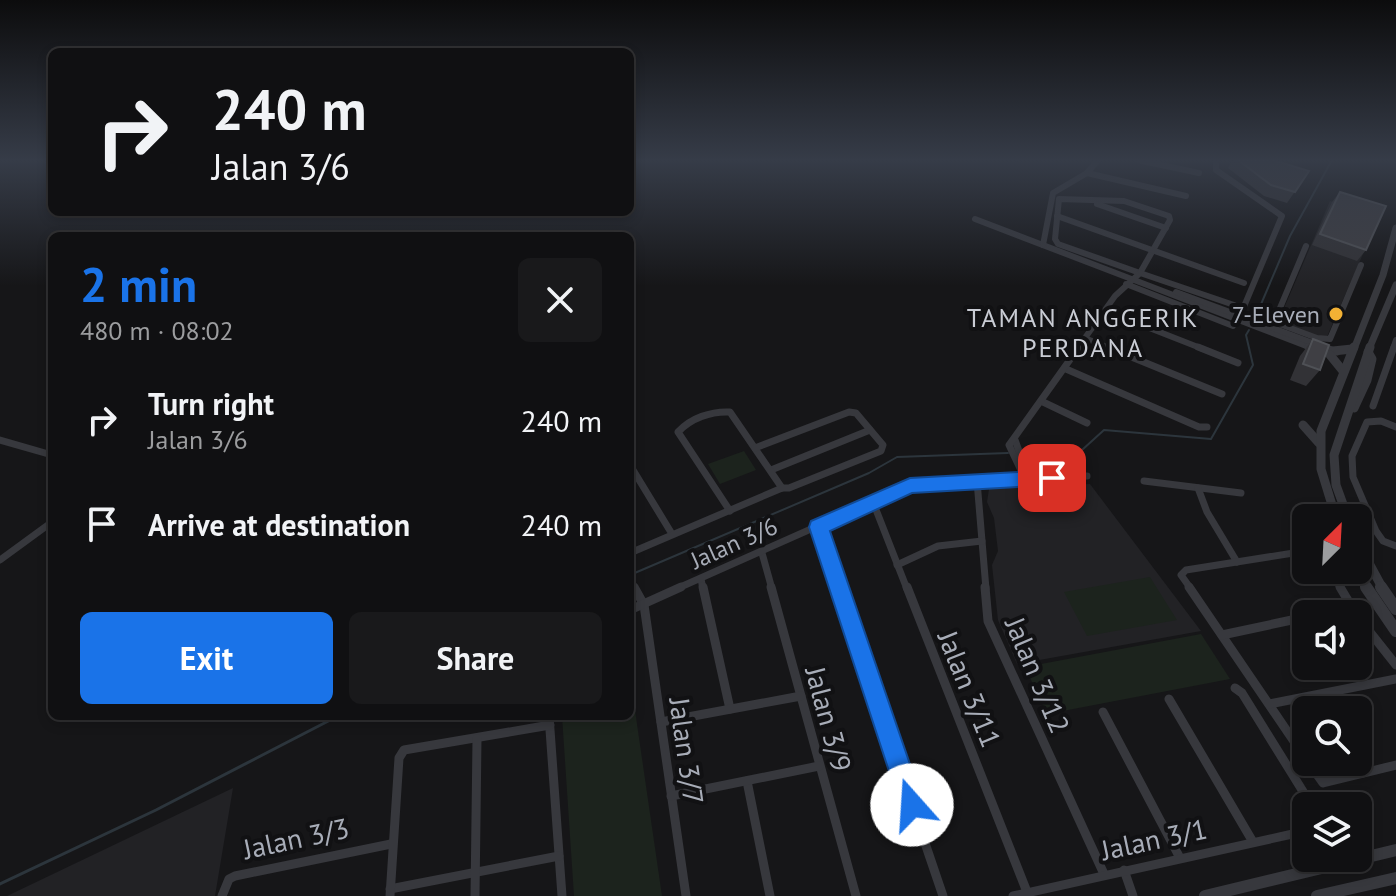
<!DOCTYPE html>
<html lang="en">
<head>
<meta charset="utf-8">
<style>
	body { margin:0; font-family:"PT Sans",sans-serif; background:#19191b; color:#f1f3f6; height:100vh; display:flex; flex-direction:column; font-size:30px; white-space:nowrap }
	* { box-sizing:border-box; margin:0 }
	p { font-size:26px; color:#9c9d9f }
	.icon { flex:none; width:44px; height:44px; fill:none; stroke:currentColor; stroke-width:2; stroke-linecap:round; stroke-linejoin:round }
	.map { position:relative; flex:1; overflow:hidden }
	.sheet { position:absolute; left:48px; top:232px; width:586px; height:488px; display:flex; flex-direction:column; background:#101012; border-radius:12px; box-shadow:0 4px 12px #0003,0 0 0 2px #303032 }
	.sheet>* { flex:none }
	.top-card { position:absolute; left:48px; top:48px; width:586px; height:168px; border-radius:12px; box-shadow:0 4px 12px #0003,0 0 0 2px #303032; background:#101012; color:#f1f3f6; overflow:hidden }
	.needle { width:52px; rotate:24deg }
	.fabs { position:absolute; left:1292px; top:504px; display:grid; gap:16px }
	.fabs a { display:grid; place-items:center; width:80px; height:80px; border-radius:12px; background:#101012; box-shadow:0 4px 12px #0003,0 0 0 2px #303032; font-size:40px }
	.pin { position:absolute; display:grid; place-items:center; width:68px; height:68px; color:#fff; margin:-34px; border-radius:16px; box-shadow:0 4px 12px #0006 }
	.me { position:absolute; width:88px; margin:-44px; rotate:341deg; stroke-linejoin:round; filter:drop-shadow(0 0 6px #0008) }
	.turn { display:flex; align-items:center; gap:28px; height:168px; padding:0 32px; font-size:36px }
	.turn .icon { width:104px; height:104px; stroke-width:2.5 }
	.turn b { display:block; font-size:56px; line-height:68px }
	.round { display:grid; place-items:center; flex:none; width:84px; height:84px; border-radius:12px; background:#19191b }
	.summary { display:flex; align-items:center; justify-content:space-between; height:136px; padding:0 32px }
	h1 { font-size:48px; font-weight:700; line-height:60px; color:#1a73e8 }
	.action { display:flex; gap:16px; margin-top:auto; padding:16px 32px }
	.action a { flex:1; height:92px; border-radius:12px; background:#1a73e8; color:#fff; font-size:32px; font-weight:700; line-height:92px; text-align:center }
	.action a+a { background:#19191b; color:#f1f3f6 }
	ul { padding:0; list-style:none }
	li { display:flex; align-items:center; gap:24px; height:104px; padding:0 32px }
	li div { flex:1 }
	li b { display:block; font-size:30px }
	li em { font-style:normal }
	.map>svg:first-child { display:block }
	.built { fill:#222225 }
	.green { fill:#1c231d }
	.lines { fill:none; stroke-linecap:round; stroke-linejoin:round }
	.stream-far1 { stroke:#2c353c; stroke-width:2 }
	.stream { stroke:#2c353c; stroke-width:3 }
	.minor-far2 { stroke:#37383d; stroke-width:6 }
	.minor-far1 { stroke:#37383d; stroke-width:7 }
	.minor { stroke:#37383d; stroke-width:9 }
	.tertiary-far2 { stroke:#37383d; stroke-width:7 }
	.tertiary-far1 { stroke:#37383d; stroke-width:9 }
	.tertiary { stroke:#37383d; stroke-width:12 }
	.wall { fill:#323236 }
	.building { fill:#3f3f44; stroke:#4f5156; stroke-width:2 }
	.route { fill:#1a73e8; stroke:#114b97; stroke-width:2 }
	.poi-dot { fill:#f2b134; stroke:#111113; stroke-width:3 }
	.labels { text-anchor:middle; dominant-baseline:central; stroke-width:8; stroke-linejoin:round; paint-order:stroke }
	.poi-label { font-size:24px; fill:#a8adb8; stroke:#111113; text-anchor:end }
	.street-label { font-size:24px; fill:#a8adb8; stroke:#111113 }
	.neighbourhood-label { font-size:26px; letter-spacing:2px; fill:#c9ccd4; stroke:#111113 }
	.near-street-label { font-size:28px; fill:#a8adb8; stroke:#111113 }
</style>
</head>
<body>
<div class="map">
<svg width="1396" height="896" viewBox="0 0 1396 896">
	<rect width="100%" height="100%" fill="#161618"/>
	<g class="built">
		<path d="M1330 201 1379 217 1326 339 1278 322Z"/>
		<path d="M1090 484 1201 631 1017 664 998 620 992 565 998 551 994 518 987 502 989 489Z"/>
		<path d="M233 788 215 896H7Z"/>
	</g>
	<g class="green">
		<path d="M744 451 756 470 720 484 708 464Z"/>
		<path d="M1150 577 1177 620 1087 636 1064 592Z"/>
		<path d="M1201 634 1230 679 1047 714 1025 667Z"/>
		<path d="M630 676 662 896H574L562 716H630Z"/>
	</g>
	<g class="lines">
		<g class="stream-far1">
			<path d="M1256 316 1290 236 1332 160"/>
			<path d="M1022 452 1082 450 1104 430 1211 439 1253 365 1246 335 1249 330"/>
			<path d="M630 575 869 473 897 457 1008 453"/>
		</g>
		<path class="stream" d="M0 884 156 810 338 716"/>
		<g class="minor-far2">
			<path d="M1138 160 1199 173"/>
			<path d="M1216 160V170L1282 216 1240 316"/>
			<path d="M1087 173 1186 196"/>
			<path d="M1059 199 1124 201 1169 216 1170 220 1140 273 1058 244 1055 239Z"/>
			<path d="M1097 204 1166 228"/>
			<path d="M1057 216 1244 283"/>
			<path d="M975 219 1314 349"/>
			<path d="M1043 245 1053 193 1087 173 1098 160"/>
			<path d="M1140 273 1234 305"/>
			<path d="M1126 284 1233 326"/>
			<path d="M1176 292 1329 349"/>
			<path d="M1106 311 1203 349"/>
			<path d="M1274 322 1317 338 1330 339 1361 265"/>
			<path d="M1272 327 1306 246"/>
			<path d="M1087 339 1112 349"/>
			<path d="M1077 349 1115 296 1140 273"/>
			<path d="M1393 349 1396 340"/>
		</g>
		<g class="minor-far1">
			<path d="M1107 347 1222 394"/>
			<path d="M1198 347 1238 363"/>
			<path d="M1308 347 1316 350"/>
			<path d="M1324 347 1337 352"/>
			<path d="M1066 369 1199 427H1207"/>
			<path d="M1043 402 1087 423"/>
			<path d="M1373 406 1394 347"/>
			<path d="M1396 427 1381 421 1367 422 1352 456 1353 477 1376 531 1383 541 1396 546"/>
			<path d="M0 440 52 455"/>
			<path d="M1015 440 1024 465 1021 470"/>
			<path d="M630 465 672 534"/>
			<path d="M771 470 870 430"/>
			<path d="M1025 479 1009 445 1079 347"/>
			<path d="M977 481 986 589"/>
			<path d="M1144 481 1241 493"/>
			<path d="M1198 488 1207 512 1237 562"/>
			<path d="M873 502 907 589"/>
			<path d="M730 511 678 432C691 418 711 411 730 412L782 488"/>
			<path d="M818 527 839 589"/>
			<path d="M630 553 782 488H789L881 451 883 445 856 413 849 412 755 448"/>
			<path d="M762 553 772 589"/>
			<path d="M0 560 52 522"/>
			<path d="M897 565 938 546 982 541"/>
			<path d="M1330 570 1341 589"/>
			<path d="M701 579 703 589"/>
			<path d="M630 581 635 589"/>
			<path d="M676 589 910 485 1087 476"/>
			<path d="M1191 589 1181 575 1186 570 1306 551"/>
		</g>
		<g class="minor">
			<path d="M634 587 644 605 686 896"/>
			<path d="M703 587 730 709"/>
			<path d="M771 587 856 896"/>
			<path d="M838 587 943 896"/>
			<path d="M907 587 1027 892"/>
			<path d="M985 587 988 621 1104 874"/>
			<path d="M1189 587 1306 759"/>
			<path d="M1340 587 1356 614"/>
			<path d="M630 610 681 587"/>
			<path d="M1321 614 1351 608"/>
			<path d="M1358 617 1396 665"/>
			<path d="M1222 635 1306 617"/>
			<path d="M1235 688 1242 693 1312 806"/>
			<path d="M1169 699 1253 842"/>
			<path d="M1269 704 1396 679"/>
			<path d="M1103 712 1180 858"/>
			<path d="M549 716 562 896"/>
			<path d="M661 722 801 696"/>
			<path d="M1308 762 1323 783 1396 765"/>
			<path d="M747 781 770 896"/>
			<path d="M671 796 819 766"/>
			<path d="M1124 870 1133 896"/>
			<path d="M390 889 559 856"/>
			<path d="M222 896 229 879 235 876 391 844"/>
			<path d="M390 896 399 758 404 750 550 725"/>
			<path d="M475 896 477 739"/>
			<path d="M1013 896 1306 831"/>
		</g>
		<g class="tertiary-far2">
			<path d="M1354 349 1383 275 1396 228"/>
			<path d="M1369 349 1396 285"/>
		</g>
		<g class="tertiary-far1">
			<path d="M1333 351 1352 349"/>
			<path d="M1330 355 1343 371"/>
			<path d="M1354 408 1367 380 1372 359 1368 352"/>
			<path d="M1303 425 1319 443"/>
			<path d="M1336 518 1321 469V431L1354 347"/>
			<path d="M1348 518 1336 485 1334 455 1370 347"/>
			<path d="M1358 543 1383 589"/>
			<path d="M1356 570 1367 589"/>
		</g>
		<g class="tertiary">
			<path d="M1366 587 1396 631"/>
			<path d="M1381 587 1396 609"/>
			<path d="M1205 896 1396 850"/>
			<path d="M1317 896 1396 878"/>
		</g>
	</g>
	<g class="wall">
		<path d="M1232 160H1273L1309 171 1287 203 1264 196 1228 168Z"/>
		<path d="M1340 192 1366 250 1357 261 1312 245 1332 202Z"/>
		<path d="M1313 339 1320 370 1306 386 1290 380 1300 356Z"/>
	</g>
	<g class="building">
		<path d="M1238 160H1273L1309 171 1295 192 1271 185Z"/>
		<path d="M1340 192 1386 206 1366 250 1320 234Z"/>
		<path d="M1313 339 1329 345 1320 370 1303 364Z"/>
	</g>
	<linearGradient id="sky" x2="0" y2="1"><stop stop-color="#0c0c0d"/><stop offset="0.56" stop-color="#363c48"/><stop offset="1" stop-color="#363c48" stop-opacity="0"/></linearGradient>
	<rect width="1396" height="286" fill="url(#sky)"/>
	<path class="route" d="M1052 470 1059 472 1062 478 1059 483 1052 485 912 493 830 531 924 805 921 814 912 817 903 814 809 527 811 521 910 478Z"/>
	<circle class="poi-dot" cx="1336" cy="314" r="8"/>
	<g class="labels">
		<g class="poi-label">
			<text x="1320" y="314">7-Eleven</text>
		</g>
		<g class="street-label">
			<text transform="translate(734 543) rotate(-24)">Jalan 3/6</text>
		</g>
		<g class="neighbourhood-label">
			<text x="1083" y="317">TAMAN ANGGERIK<tspan x="1083" dy="30">PERDANA</tspan></text>
		</g>
		<g class="near-street-label">
			<text transform="translate(1038 675) rotate(67)">Jalan 3/12</text>
			<text transform="translate(970 689) rotate(68)">Jalan 3/11</text>
			<text transform="translate(829 719) rotate(75)">Jalan 3/9</text>
			<text transform="translate(687 751) rotate(82)">Jalan 3/7</text>
			<text transform="translate(296 838) rotate(-12)">Jalan 3/3</text>
			<text transform="translate(1154 839) rotate(-12)">Jalan 3/1</text>
		</g>
	</g>
</svg>
<div class="fabs">
<a><svg class="needle" viewBox="-14 -14 28 28"><path d="M0-13l5 13h-10z" fill="#e53935"/><path d="M0 13l5-13h-10z" fill="#9c9d9f"/></svg></a>
<a><svg class="icon" aria-label="sound" viewBox="0 0 24 24"><path d="M4 9h4l5-4v14l-5-4H4zM17 9q2 3 0 6"/></svg></a>
<a><svg class="icon" aria-label="search" viewBox="0 0 24 24"><circle cx="10" cy="10" r="6"/><path d="M15 15l6 6"/></svg></a>
<a><svg class="icon" aria-label="layers" viewBox="0 0 24 24"><path d="M12 4l9 5-9 5-9-5zM3 14l9 5 9-5"/></svg></a>
</div>
<div class="pin" style="left:1052px;top:478px;background:#d93025"><svg class="icon" aria-label="arrive" viewBox="0 0 24 24"><path d="M6 21V4h12l-3 4 3 4H6"/></svg></div>
<svg class="me" style="left:912px;top:805px" viewBox="-20 -20 40 40"><circle r="19" fill="#fff"/><path d="M0-13L10 11 0 6-10 11z" fill="#1a73e8"/></svg>
<div class="top-card">
<div class="turn"><svg class="icon" aria-label="right" viewBox="0 0 24 24"><path d="M7 20v-9h11M14 6l5 5-5 5"/></svg><div><b>240 m</b>Jalan 3/6</div></div>
</div>
<section class="sheet">
<div class="summary"><div><h1>2 min</h1><p>480 m · 08:02</p></div><a class="round"><svg class="icon" aria-label="close" viewBox="0 0 24 24"><path d="M6 6l12 12M18 6L6 18"/></svg></a></div>
<ul>
<li><svg class="icon" aria-label="right" viewBox="0 0 24 24"><path d="M7 20v-9h11M14 6l5 5-5 5"/></svg><div><b>Turn right</b><p>Jalan 3/6</p></div><em>240 m</em></li>
<li><svg class="icon" aria-label="arrive" viewBox="0 0 24 24"><path d="M6 21V4h12l-3 4 3 4H6"/></svg><div><b>Arrive at destination</b></div><em>240 m</em></li>
</ul>
<div class="action"><a>Exit</a><a>Share</a></div>
</section>
</div>
</body>
</html>
